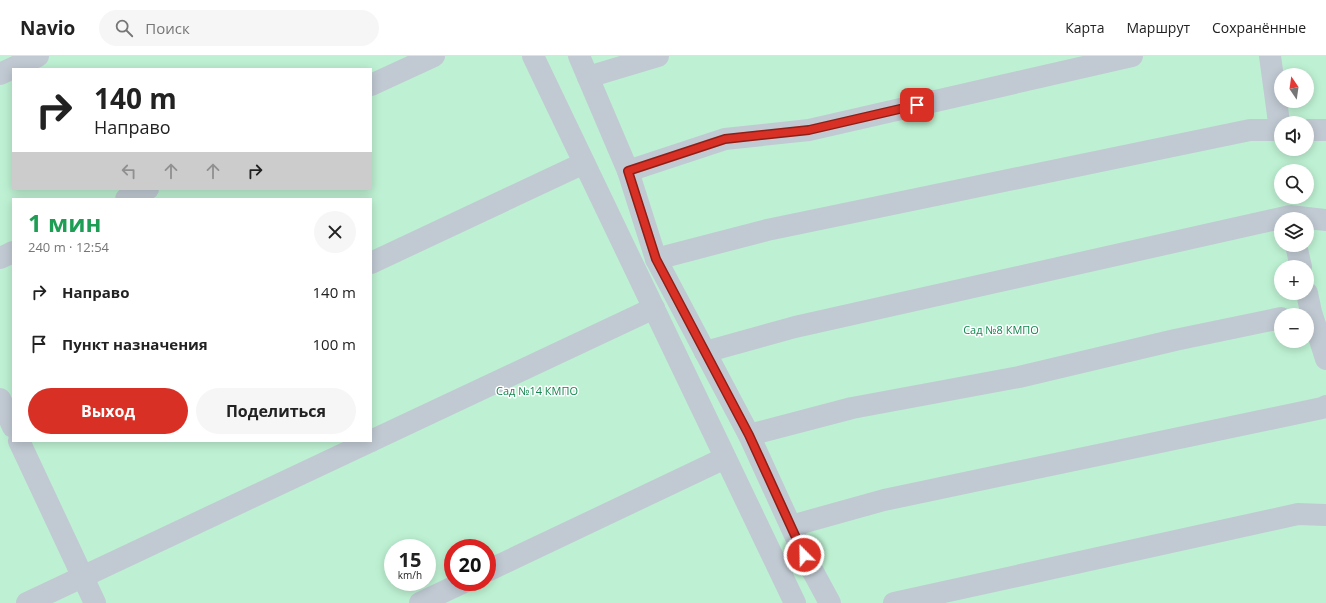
<!DOCTYPE html>
<html lang="ru">
<head>
<meta charset="utf-8">
<style>
	body { margin:0; font-family:"Open Sans",sans-serif; background:#f6f6f6; color:#222; height:100vh; display:flex; flex-direction:column; font-size:15px; white-space:nowrap }
	* { box-sizing:border-box; margin:0 }
	p { font-size:13px; color:#767676 }
	.icon { flex:none; width:22px; height:22px; fill:none; stroke:currentColor; stroke-width:2; stroke-linecap:round; stroke-linejoin:round }
	.map { position:relative; flex:1; overflow:hidden }
	.panel { position:absolute; left:12px; top:142px; width:360px; height:244px; display:flex; flex-direction:column; background:#fff; border-radius:0px; box-shadow:0 2px 10px #0003 }
	.panel>* { flex:none }
	.top-card { position:absolute; left:12px; top:12px; width:360px; height:122px; border-radius:0px; box-shadow:0 2px 10px #0003; background:#fff; color:#222; overflow:hidden }
	.needle { width:26px; rotate:347deg }
	.controls { position:absolute; left:1274px; top:12px; display:grid; gap:8px }
	.controls a { display:grid; place-items:center; width:40px; height:40px; border-radius:50%; background:#fff; box-shadow:0 2px 10px #0003; font-size:20px }
	.speed { position:absolute; left:384px; top:483px; display:flex; gap:8px; font-size:20px; font-weight:700; text-align:center }
	.speed>* { display:grid; place-content:center; width:52px; height:52px; border-radius:50%; background:#fff; box-shadow:0 2px 10px #0003; line-height:1 }
	.speed small { font-size:10px; font-weight:400 }
	.speed .limit { border:6px solid #d22; background:#fff; color:#111 }
	.pin { position:absolute; display:grid; place-items:center; width:34px; height:34px; color:#fff; margin:-17px; border-radius:8px; box-shadow:0 2px 6px #0006 }
	.me { position:absolute; width:44px; margin:-22px; rotate:337deg; stroke-linejoin:round; filter:drop-shadow(0 0 3px #0008) }
	.turn { display:flex; align-items:center; gap:14px; height:84px; padding:0 16px; font-size:18px }
	.turn .icon { width:52px; height:52px; stroke-width:2.5 }
	.turn b { display:block; font-size:28px; line-height:34px }
	.lanes { display:flex; align-items:center; height:38px; padding:0 16px; background:#0003; justify-content:center; gap:20px; direction:ltr }
	.lanes .off { opacity:.35 }
	.round { display:grid; place-items:center; flex:none; width:42px; height:42px; border-radius:21px; background:#f6f6f6 }
	.summary { display:flex; align-items:center; justify-content:space-between; height:68px; padding:0 16px }
	h1 { font-size:24px; font-weight:700; line-height:30px; color:#1e9e55 }
	.cta { display:flex; gap:8px; margin-top:auto; padding:8px 16px }
	.cta a { flex:1; height:46px; border-radius:24px; background:#d93025; color:#fff; font-size:16px; font-weight:700; line-height:46px; text-align:center }
	.cta a+a { background:#f6f6f6; color:#222 }
	ul { padding:0; list-style:none }
	li { display:flex; align-items:center; gap:12px; height:52px; padding:0 16px }
	li div { flex:1 }
	li b { display:block; font-size:15px }
	li em { font-style:normal }
	header { display:flex; align-items:center; gap:24px; box-sizing:border-box; height:56px; padding:0 20px; background:#fff; border-bottom:1px solid #e0e0e0 }
	header strong { font-size:19px }
	nav { display:flex; gap:22px; margin-inline-start:auto; font-size:14px }
	.search { width:280px; height:36px; background:#f6f6f6; display:flex; align-items:center; gap:10px; box-sizing:border-box; padding:0 14px; border-radius:22px; color:#767676; font-size:15px }
	.map>svg:first-child { display:block }
	.green { fill:#bef1d3; fill-rule:evenodd }
	.lines { fill:none; stroke-linecap:round; stroke-linejoin:round }
	.minor { stroke:#c1cad3; stroke-width:22 }
	.route-casing { stroke:#8d1f18; stroke-width:10 }
	.route { stroke:#d93025; stroke-width:7 }
	.labels { text-anchor:middle; dominant-baseline:central; stroke-width:3; stroke-linejoin:round; paint-order:stroke }
	.park-label { font-size:11px; fill:#14844f; stroke:#fff }
</style>
</head>
<body>
<header>
<strong>Navio</strong>
<div class="search"><svg class="icon" aria-label="search" viewBox="0 0 24 24"><circle cx="10" cy="10" r="6"/><path d="M15 15l6 6"/></svg>Поиск</div>
<nav><a>Карта</a><a>Маршрут</a><a>Сохранённые</a></nav>
</header>
<div class="map">
<svg width="1326" height="547" viewBox="0 0 1326 547">
	<rect width="100%" height="100%" fill="#f3f1f0"/>
	<path class="green" d="M0 0H1326V547H0ZM13 13H371V133H13ZM1281 19H1307V45H1281ZM1281 67H1307V93H1281ZM1281 115H1307V141H1281ZM13 143H371V385H13ZM1281 163H1307V189H1281ZM1281 211H1307V237H1281ZM1281 259H1307V285H1281ZM393 492H427V526H393ZM453 492H487V526H453Z"/>
	<g class="lines">
		<g class="minor">
			<path d="M533 0 795 547"/>
			<path d="M579 0 628 115 656 203 749 379 804 499 830 547"/>
			<path d="M1270 0 1280 74"/>
			<path d="M0 18 38 0"/>
			<path d="M588 21 658 0"/>
			<path d="M371 29 434 0"/>
			<path d="M1307 74H1326"/>
			<path d="M628 115 725 83 809 74 1132 0"/>
			<path d="M126 143 148 133"/>
			<path d="M1296 189 1301 211"/>
			<path d="M0 202 13 196"/>
			<path d="M656 203 767 174 1250 74H1281"/>
			<path d="M371 207 584 107"/>
			<path d="M1307 237 1311 256 1326 303"/>
			<path d="M705 296 795 271 1290 160 1326 164"/>
			<path d="M0 343 13 371"/>
			<path d="M749 379 852 352 1019 321 1175 284 1281 262"/>
			<path d="M19 385 95 547"/>
			<path d="M371 385 654 252"/>
			<path d="M791 470 884 444 1322 352 1326 350"/>
			<path d="M487 515 725 402"/>
			<path d="M27 547 371 385"/>
			<path d="M420 547 464 526"/>
			<path d="M894 547 1298 458 1326 459"/>
		</g>
	</g>
	<g class="lines">
		<g class="route-casing">
			<path id="route" d="M804 499 749 379 656 203 628 115 725 83 809 74 917 49"/>
		</g>
		<use href="#route" class="route"/>
	</g>
	<g class="labels">
		<g class="park-label">
			<text x="1001" y="273">Сад №8 КМПО</text>
			<text x="537" y="334">Сад №14 КМПО</text>
		</g>
	</g>
</svg>
<div class="controls">
<a><svg class="needle" viewBox="-14 -14 28 28"><path d="M0-13l5 13h-10z" fill="#e53935"/><path d="M0 13l5-13h-10z" fill="#767676"/></svg></a>
<a><svg class="icon" aria-label="sound" viewBox="0 0 24 24"><path d="M4 9h4l5-4v14l-5-4H4zM17 9q2 3 0 6"/></svg></a>
<a><svg class="icon" aria-label="search" viewBox="0 0 24 24"><circle cx="10" cy="10" r="6"/><path d="M15 15l6 6"/></svg></a>
<a><svg class="icon" aria-label="layers" viewBox="0 0 24 24"><path d="M12 4l9 5-9 5-9-5zM3 14l9 5 9-5"/></svg></a>
<a>+</a>
<a>−</a>
</div>
<div class="speed"><div>15<small>km/h</small></div><div class="limit">20</div></div>
<div class="pin" style="left:917px;top:49px;background:#d93025"><svg class="icon" aria-label="arrive" viewBox="0 0 24 24"><path d="M6 21V4h12l-3 4 3 4H6"/></svg></div>
<svg class="me" style="left:804px;top:499px" viewBox="-20 -20 40 40"><circle r="17" fill="#d93025" stroke="#fff" stroke-width="3"/><path d="M0-11L8 9 0 5-8 9z" fill="#fff"/></svg>
<div class="top-card">
<div class="turn"><svg class="icon" aria-label="right" viewBox="0 0 24 24"><path d="M7 20v-9h11M14 6l5 5-5 5"/></svg><div><b>140 m</b>Направо</div></div>
<div class="lanes"><svg class="icon off" aria-label="left" viewBox="0 0 24 24"><path d="M17 20v-9H6M10 6l-5 5 5 5"/></svg><svg class="icon off" aria-label="ahead" viewBox="0 0 24 24"><path d="M12 20V5M6 11l6-6 6 6"/></svg><svg class="icon off" aria-label="ahead" viewBox="0 0 24 24"><path d="M12 20V5M6 11l6-6 6 6"/></svg><svg class="icon" aria-label="right" viewBox="0 0 24 24"><path d="M7 20v-9h11M14 6l5 5-5 5"/></svg></div>
</div>
<section class="panel">
<div class="summary"><div><h1>1 мин</h1><p>240 m · 12:54</p></div><a class="round"><svg class="icon" aria-label="close" viewBox="0 0 24 24"><path d="M6 6l12 12M18 6L6 18"/></svg></a></div>
<ul>
<li><svg class="icon" aria-label="right" viewBox="0 0 24 24"><path d="M7 20v-9h11M14 6l5 5-5 5"/></svg><div><b>Направо</b></div><em>140 m</em></li>
<li><svg class="icon" aria-label="arrive" viewBox="0 0 24 24"><path d="M6 21V4h12l-3 4 3 4H6"/></svg><div><b>Пункт назначения</b></div><em>100 m</em></li>
</ul>
<div class="cta"><a>Выход</a><a>Поделиться</a></div>
</section>
</div>
</body>
</html>
